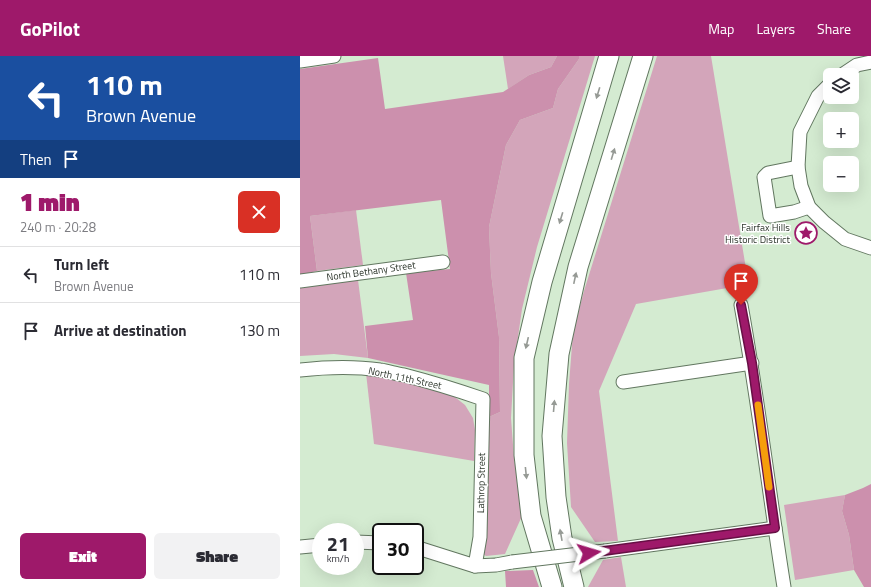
<!DOCTYPE html>
<html lang="en">
<head>
<meta charset="utf-8">
<style>
	body { margin:0; font-family:"Titillium Web",sans-serif; background:#f2f2f3; color:#2b2b33; height:100vh; display:flex; flex-direction:column; font-size:15px; white-space:nowrap }
	* { box-sizing:border-box; margin:0 }
	p { font-size:13px; color:#7c7c81 }
	.icon { flex:none; width:22px; height:22px; fill:none; stroke:currentColor; stroke-width:2; stroke-linecap:round; stroke-linejoin:round }
	.map { position:relative; flex:1; overflow:hidden }
	.sheet { display:flex; flex-direction:column; background:#fff; width:300px }
	.sheet>* { flex:none }
	.hud { background:#1a4fa0; color:#fff; overflow:hidden }
	.controls { position:absolute; left:523px; top:12px; display:grid; gap:8px }
	.controls a { display:grid; place-items:center; width:36px; height:36px; border-radius:6px; background:#fff; box-shadow:0 4px 16px #0002; font-size:20px }
	.speed { position:absolute; left:12px; top:467px; display:flex; gap:8px; font-size:20px; font-weight:700; text-align:center }
	.speed>* { display:grid; place-content:center; width:52px; height:52px; border-radius:50%; background:#fff; box-shadow:0 4px 16px #0002; line-height:1 }
	.speed small { font-size:10px; font-weight:400 }
	.speed .limit { border:2px solid #111; border-radius:6px; background:#fff; color:#111 }
	.pin { position:absolute; display:grid; place-items:center; width:34px; height:34px; color:#fff; margin:-41px -17px; border-radius:50% 50% 50% 0; rotate:-45deg; box-shadow:0 0 4px #0007 }
	.pin .icon { rotate:45deg }
	.me { position:absolute; width:44px; margin:-22px; rotate:83deg; stroke-linejoin:round; filter:drop-shadow(0 0 3px #0008) }
	.turn { display:flex; align-items:center; gap:14px; height:84px; padding:0 20px; font-size:18px }
	.turn .icon { width:52px; height:52px; stroke-width:2.5 }
	.turn b { display:block; font-size:28px; line-height:34px }
	.then { display:flex; align-items:center; height:38px; padding:0 20px; background:#0003; gap:8px; font-size:15px }
	.round { display:grid; place-items:center; flex:none; width:42px; height:42px; border-radius:6px; background:#f2f2f3 }
	.overview { display:flex; align-items:center; justify-content:space-between; height:68px; padding:0 20px }
	h1 { font-size:24px; font-weight:800; line-height:30px; color:#9e196a }
	.primary-button { display:flex; gap:8px; margin-top:auto; padding:8px 20px }
	.primary-button a { flex:1; height:46px; border-radius:6px; background:#9e196a; color:#fff; font-size:16px; font-weight:800; line-height:46px; text-align:center }
	.primary-button a+a { background:#f2f2f3; color:#2b2b33 }
	ul { padding:0; list-style:none }
	li { display:flex; align-items:center; gap:12px; height:56px; padding:0 20px; border-top:1px solid #e1e1e2 }
	li div { flex:1 }
	li b { display:block; font-size:15px }
	li em { font-style:normal }
	header { display:flex; align-items:center; gap:24px; box-sizing:border-box; height:56px; padding:0 20px; background:#9e196a; color:#fff }
	header strong { font-size:19px }
	nav { display:flex; gap:22px; margin-inline-start:auto; font-size:14px }
	main { display:flex; flex:1; min-height:0 }
	.map>svg:first-child { display:block }
	.green { fill:#d3a5ba }
	.forest { fill:#cc90ad }
	.lines { fill:none; stroke-linecap:round; stroke-linejoin:round }
	.minor-casing { stroke:#627760; stroke-width:15 }
	.highway-casing { stroke:#627760; stroke-width:21 }
	.minor { stroke:#fff; stroke-width:13 }
	.highway { stroke:#fff; stroke-width:19 }
	.minor-bridge-casing { stroke:#627760; stroke-width:15; stroke-linecap:butt }
	.minor-bridge { stroke:#fff; stroke-width:13 }
	.oneway { fill:#969a95 }
	.route-casing { stroke:#671045; stroke-width:10 }
	.route { stroke:#9e196a; stroke-width:7 }
	.slow { stroke:#f59e0b; stroke-width:7 }
	.labels { text-anchor:middle; dominant-baseline:central; stroke-width:3; stroke-linejoin:round; paint-order:stroke }
	.poi-label { font-size:10px; fill:#2c352b; stroke:#fff; text-anchor:end }
	.street-label { font-size:10px; fill:#2c352b; stroke:#fff }
</style>
</head>
<body>
<header>
<strong>GoPilot</strong>
<nav><a>Map</a><a>Layers</a><a>Share</a></nav>
</header>
<main>
<section class="sheet">
<div class="hud">
<div class="turn"><svg class="icon" aria-label="left" viewBox="0 0 24 24"><path d="M17 20v-9H6M10 6l-5 5 5 5"/></svg><div><b>110 m</b>Brown Avenue</div></div>
<div class="then">Then<svg class="icon" aria-label="arrive" viewBox="0 0 24 24"><path d="M6 21V4h12l-3 4 3 4H6"/></svg></div>
</div>
<div class="overview"><div><h1>1 min</h1><p>240 m · 20:28</p></div><a class="round" style="background:#d93025;color:#fff"><svg class="icon" aria-label="close" viewBox="0 0 24 24"><path d="M6 6l12 12M18 6L6 18"/></svg></a></div>
<ul>
<li><svg class="icon" aria-label="left" viewBox="0 0 24 24"><path d="M17 20v-9H6M10 6l-5 5 5 5"/></svg><div><b>Turn left</b><p>Brown Avenue</p></div><em>110 m</em></li>
<li><svg class="icon" aria-label="arrive" viewBox="0 0 24 24"><path d="M6 21V4h12l-3 4 3 4H6"/></svg><div><b>Arrive at destination</b></div><em>130 m</em></li>
</ul>
<div class="primary-button"><a>Exit</a><a>Share</a></div>
</section>
<div class="map">
<svg width="571" height="531" viewBox="0 0 571 531">
	<rect width="100%" height="100%" fill="#d4ebd1"/>
	<g class="green">
		<path d="M203 0H257L251 11 229 19 208 33Z"/>
		<path d="M279 0H295L237 191 222 253 214 309 211 362 214 402 222 460 205 498 186 500 182 497 189 361 200 356 199 281 191 217 189 171 206 89 220 64 253 52 258 33 279 3Z"/>
		<path d="M357 0H411L448 225 433 231 336 248 299 335 318 485 295 486 271 451 267 387 269 328 273 276 284 235Z"/>
		<path d="M56 154 63 209 17 215 10 160Z"/>
		<path d="M58 224 68 302 34 298 0 300V232Z"/>
		<path d="M66 317 91 322 151 338 165 349 173 362 175 374 174 405 74 388Z"/>
		<path d="M545 439 542 455 549 479 554 514 495 524 484 449Z"/>
		<path d="M321 501 326 531H288L303 504Z"/>
	</g>
	<g class="forest">
		<path d="M257 0H279V3L258 33 253 52 220 64 206 89 189 171 191 217 199 281 200 356 189 361V329L68 302 65 270 113 264 106 217 150 213 141 144 10 160 17 215 0 219V13L78 2 85 53 203 36 229 19 251 11Z"/>
		<path d="M571 428V531H564L554 514 549 479 542 455 545 439 563 432Z"/>
		<path d="M233 514 239 531H206L205 515Z"/>
	</g>
	<g class="lines">
		<g class="minor-casing">
			<g id="minor">
				<path d="M0 5 34 0"/>
				<path d="M542 19 557 9 571 6"/>
				<path d="M530 28 518 40 500 76 498 111 501 130 509 151 524 166 545 183 571 192"/>
				<path d="M498 111 468 117 464 121 470 160 494 156 509 151"/>
				<path d="M0 225 143 206"/>
				<path d="M441 249C458 342 469 437 484 531"/>
				<path d="M0 314C27 311 53 310 80 314 88 315 96 318 104 319 131 326 157 334 183 343L180 481 175 510"/>
				<path d="M323 326 452 307"/>
				<path d="M55 486 81 487"/>
				<path d="M0 491 21 489"/>
				<path d="M115 491 175 510 196 509 212 506"/>
				<path d="M305 495 475 472"/>
			</g>
		</g>
		<g class="highway-casing">
			<g id="highway">
				<path d="M252 531 231 460 224 399V302L242 226 309 0"/>
				<path d="M274 531 262 482 256 441 252 380 259 298 278 211 343 0"/>
			</g>
		</g>
		<use href="#minor" class="minor"/>
		<use href="#highway" class="highway"/>
		<g class="minor-bridge-casing">
			<path id="minor-bridge" d="M212 506 305 495"/>
		</g>
		<use href="#minor-bridge" class="minor-bridge"/>
	</g>
	<defs><path id="oneway-solid" d="M-6-.8H1V-3.2L6.5 0L1 3.2V.8H-6Z"/></defs>
	<g class="oneway">
		<use href="#oneway-solid" transform="translate(298 37) rotate(107)"/>
		<use href="#oneway-solid" transform="translate(313 98) rotate(-73)"/>
		<use href="#oneway-solid" transform="translate(261 162) rotate(107)"/>
		<use href="#oneway-solid" transform="translate(275 222) rotate(-78)"/>
		<use href="#oneway-solid" transform="translate(227 287) rotate(103)"/>
		<use href="#oneway-solid" transform="translate(254 350) rotate(-85)"/>
		<use href="#oneway-solid" transform="translate(226 417) rotate(84)"/>
		<use href="#oneway-solid" transform="translate(261 479) rotate(-100)"/>
	</g>
	<g class="lines">
		<g class="route-casing">
			<path id="route" d="M289 497 475 472 452 307 441 249"/>
		</g>
		<use href="#route" class="route"/>
		<path class="slow" d="M458 349 469 431"/>
	</g>
	<defs>
		<g id="sight-ring" transform="scale(1.15)"><circle r="9.5" fill="#fff" stroke="#9e196a" stroke-width="1.5"/><path d="M0-6L1.8-2.2L6-1.7L2.9 1.2L3.7 5.4L0 3.3L-3.7 5.4L-2.9 1.2L-6-1.7L-1.8-2.2Z" fill="#9e196a"/></g>
	</defs>
	<g fill-rule="evenodd">
		<use href="#sight-ring" x="506" y="177"/>
	</g>
	<g class="labels">
		<g class="poi-label">
			<text x="490" y="171">Fairfax Hills<tspan x="490" dy="12">Historic District</tspan></text>
		</g>
		<g class="street-label">
			<text transform="translate(71 215) rotate(-8)">North Bethany Street</text>
			<text transform="translate(105 322) rotate(12)">North 11th Street</text>
			<text transform="translate(181 427) rotate(-89)">Lathrop Street</text>
		</g>
	</g>
</svg>
<div class="controls">
<a><svg class="icon" aria-label="layers" viewBox="0 0 24 24"><path d="M12 4l9 5-9 5-9-5zM3 14l9 5 9-5"/></svg></a>
<a>+</a>
<a>−</a>
</div>
<div class="speed"><div>21<small>km/h</small></div><div class="limit">30</div></div>
<div class="pin" style="left:441px;top:249px;background:#d93025"><svg class="icon" aria-label="arrive" viewBox="0 0 24 24"><path d="M6 21V4h12l-3 4 3 4H6"/></svg></div>
<svg class="me" style="left:289px;top:497px" viewBox="-20 -20 40 40"><path d="M0-17L14 15 0 8-14 15z" fill="#9e196a" stroke="#fff" stroke-width="4"/></svg>
</div>
</main>
</body>
</html>
